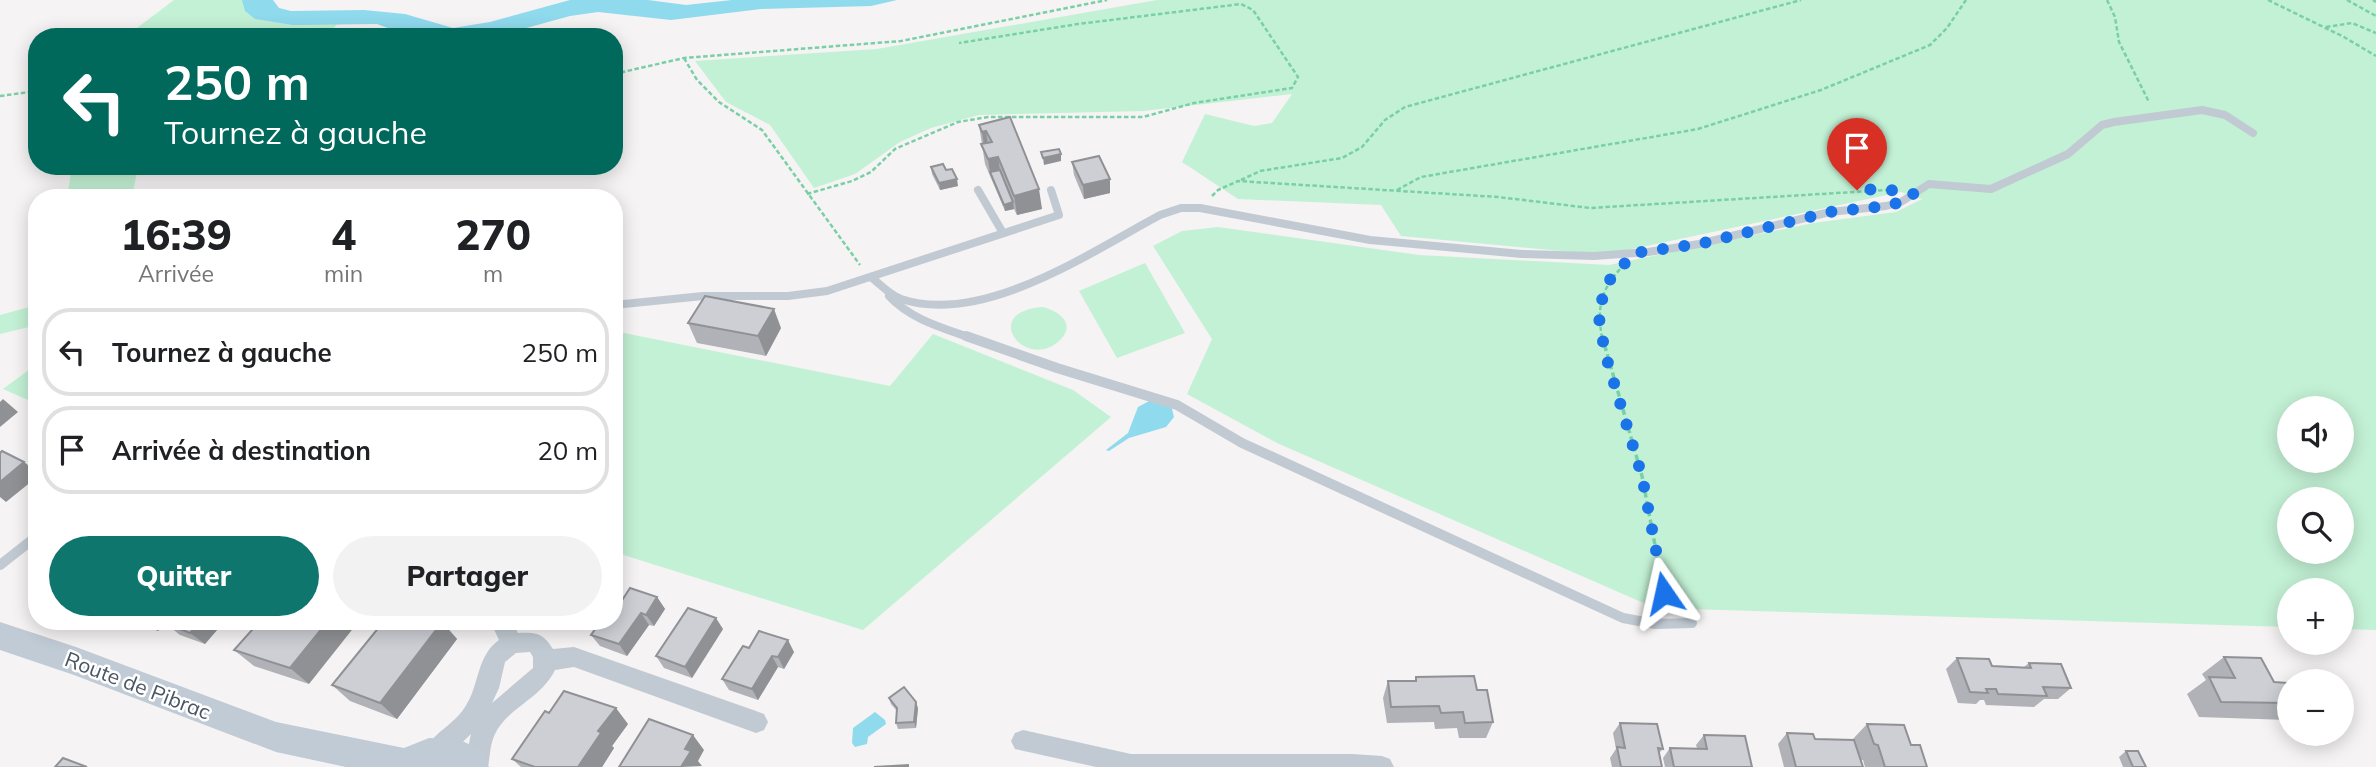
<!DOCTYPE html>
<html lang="fr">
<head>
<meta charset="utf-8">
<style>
	body { margin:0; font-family:Mulish,sans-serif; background:#f2f2f2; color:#202124; height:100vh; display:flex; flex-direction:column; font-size:26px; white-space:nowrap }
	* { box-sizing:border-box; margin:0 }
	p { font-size:23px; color:#757577 }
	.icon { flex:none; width:38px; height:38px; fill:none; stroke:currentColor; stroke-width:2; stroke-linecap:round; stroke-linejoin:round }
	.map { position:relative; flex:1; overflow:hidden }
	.details { position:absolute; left:28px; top:189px; width:595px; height:441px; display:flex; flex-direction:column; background:#fff; border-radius:28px; box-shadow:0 4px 18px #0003 }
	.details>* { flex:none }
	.guide { position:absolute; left:28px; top:28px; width:595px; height:147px; border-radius:28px; box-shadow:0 4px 18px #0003; background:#00695c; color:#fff; overflow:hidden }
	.fabs { position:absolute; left:2277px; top:396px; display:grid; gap:14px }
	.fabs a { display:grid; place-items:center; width:77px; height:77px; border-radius:50%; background:#fff; box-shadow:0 4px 18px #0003; font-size:35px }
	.pin { position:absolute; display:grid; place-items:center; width:60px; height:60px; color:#fff; margin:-72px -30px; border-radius:50% 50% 50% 0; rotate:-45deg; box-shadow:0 0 7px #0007 }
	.pin .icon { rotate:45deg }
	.me { position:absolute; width:77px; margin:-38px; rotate:349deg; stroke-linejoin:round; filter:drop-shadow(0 0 5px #0008) }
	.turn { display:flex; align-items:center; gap:24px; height:147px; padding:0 21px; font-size:32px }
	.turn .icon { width:91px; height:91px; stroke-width:2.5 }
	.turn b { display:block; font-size:49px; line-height:60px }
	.eta { display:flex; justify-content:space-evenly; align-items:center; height:119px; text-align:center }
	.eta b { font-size:42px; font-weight:800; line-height:49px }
	.action { display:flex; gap:14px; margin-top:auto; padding:14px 21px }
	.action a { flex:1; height:80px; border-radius:42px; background:#0f766e; color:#fff; font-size:28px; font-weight:800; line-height:80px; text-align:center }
	.action a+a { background:#f2f2f2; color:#202124 }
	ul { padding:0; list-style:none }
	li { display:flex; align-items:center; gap:21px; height:88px; margin:0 14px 10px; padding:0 7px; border:4px solid #e0e0e0; border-radius:28px }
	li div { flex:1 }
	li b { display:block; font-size:26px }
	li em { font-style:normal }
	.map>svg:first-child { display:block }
	.green { fill:#c3f1d5; fill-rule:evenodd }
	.water { fill:#90daee }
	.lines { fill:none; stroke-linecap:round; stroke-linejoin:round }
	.path-far1 { stroke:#7ad0a6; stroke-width:2.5; stroke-dasharray:4.5 2.5; stroke-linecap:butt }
	.path { stroke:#7ad0a6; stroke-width:3.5; stroke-dasharray:6 3.5; stroke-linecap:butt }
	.lane-far1 { stroke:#c1cad2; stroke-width:8 }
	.lane { stroke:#c1cad2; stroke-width:10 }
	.street { fill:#c1cad2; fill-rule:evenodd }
	.secondary { fill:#c1cbd6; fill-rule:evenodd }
	.wall { fill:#b0b2b7 }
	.shaded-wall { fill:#909195 }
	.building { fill:#cdcfd5; stroke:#909195; stroke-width:2 }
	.route { stroke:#1a73e8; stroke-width:12; stroke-dasharray:0 21.6 }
	.labels { text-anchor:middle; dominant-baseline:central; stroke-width:5; stroke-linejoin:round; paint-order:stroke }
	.street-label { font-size:21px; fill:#4a5661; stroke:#fff }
</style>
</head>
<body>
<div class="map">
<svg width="2376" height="767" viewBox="0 0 2376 767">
	<rect width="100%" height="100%" fill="#f5f3f3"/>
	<g class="green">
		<path d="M174 0H258L259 6 339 22 326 37H125Z"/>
		<path d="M1157 0H2376V630L2342 629V590H2289V627L1655 608 1277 443 1187 394 1212 339 1153 246 1182 231 1218 227 1419 255 1609 265 1813 223 1896 212 1922 199 1901 192 1604 255 1401 236 1381 205 1238 199 1182 162 1205 114 1254 126 1272 123 1292 94 1143 111 979 115 931 128 900 142 855 174 814 188 770 125 726 102 695 61 877 49ZM2289 408H2342V460H2289ZM2289 499H2342V551H2289Z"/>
		<path d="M72 166H138L132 198H67Z"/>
		<path d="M1145 263 1185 333 1117 358 1079 291Z"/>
		<path d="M37 305V325L0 334V315Z"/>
		<path d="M1042 307C1058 310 1077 324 1060 340 1026 373 979 312 1042 307Z"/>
		<path d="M614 331 890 386 933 334 1073 390 1111 417 863 630 614 552Z"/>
		<path d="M37 364V404L3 389Z"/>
	</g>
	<g class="water">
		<path d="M242 0H273L279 8 291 11 364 10 405 14 453 28 490 22 570 0H648L686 5 732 0H897L871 6 761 9 671 20 598 12 570 16 493 37H412L377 24 293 25 255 19 245 11Z"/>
		<path d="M1151 400 1171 405 1174 417 1166 427 1129 438 1109 451 1106 450 1128 433 1138 407Z"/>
		<path d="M875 712 885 720 886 724 868 737 867 744 855 747 852 743 853 728Z"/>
	</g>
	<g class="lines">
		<g class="path-far1">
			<path d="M2107 0 2115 17 2119 42 2149 102"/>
			<path d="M2268 0 2344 37 2376 56"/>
			<path d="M2347 0 2376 16"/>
			<path d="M2373 0 2376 2"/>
			<path d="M2326 27 2352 23 2376 33"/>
			<path d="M684 58 697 80 719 102 762 130 860 265"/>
			<path d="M614 74 684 58 901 41 1107 0"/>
			<path d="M0 96 37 91"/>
			<path d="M1241 180 1260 171 1342 158 1362 147 1385 120 1405 107 1801 0"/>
			<path d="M1397 190 1421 177 1698 129 1821 90 1930 45 1947 28 1966 0"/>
			<path d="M807 194 852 181 871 172 895 149 958 122 988 117H1143L1194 103 1292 88 1298 77 1253 10 1241 4 1078 24 959 43"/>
			<path d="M1212 196 1218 190 1238 181 1498 197 1590 208 1887 190"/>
			<path d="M1602 338C1597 308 1600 291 1621 268"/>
		</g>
		<path class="path" d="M1602 336 1642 476 1664 593 1655 607"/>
		<g class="lane-far1">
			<path d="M978 190 1003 233"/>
			<path d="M871 277C880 284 890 295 901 299 983 326 1091 252 1160 215L1181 208H1200L1370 240 1522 254 1594 256 1648 252 1699 244 1830 212 1886 206 1901 202 1929 184 1991 189 2068 154 2102 125 2114 122 2202 110 2225 115 2253 133"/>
			<path d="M889 296C910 319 943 328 971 338"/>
			<path d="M614 305 703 296H788L827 291 1059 215 1051 190"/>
		</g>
		<g class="lane">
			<path d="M966 336 1057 368 1177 405 1242 443 1623 618 1655 624 1692 623"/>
			<path d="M0 565 37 536"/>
		</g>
		<g class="street">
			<path d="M490 621H512L518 633C536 632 543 633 553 649L574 647 756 711 764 714 768 722 764 730 756 733 574 667 555 670C541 699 507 708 495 734 490 744 490 757 488 767H464L471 734 444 760 436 763 428 760 424 752C432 733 454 725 465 707 480 685 476 656 499 640ZM530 652 533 657V668L492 703 499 688 505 662 516 653Z"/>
			<path d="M1023 730 1131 754H1352L1382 756 1390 759 1394 767H1096L1015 749 1011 741 1015 733Z"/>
		</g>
		<path class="secondary" d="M0 622 76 647 276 722 404 748 429 738 458 739 477 748 489 767H346L276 752 74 675 0 650Z"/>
	</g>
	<g class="wall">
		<path d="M1010 117 1042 209 1017 215 1014 209 1005 211 985 164 979 125Z"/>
		<path d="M1072 162 1110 193 1084 199 1074 175Z"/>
		<path d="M931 167 946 170 958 186 940 190 932 174Z"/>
		<path d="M688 323 781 328 766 356 697 343Z"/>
		<path d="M657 597 665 609 654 626 649 625 627 656 600 646 591 635 619 605Z"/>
		<path d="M132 621H239L233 627 223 623 205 644 180 635 165 623 158 631Z"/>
		<path d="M260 621 309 684 254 666 234 650Z"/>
		<path d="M442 622 457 639 397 719 350 701 332 685Z"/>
		<path d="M723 629 692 678 664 668 656 656Z"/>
		<path d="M749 648 794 652 784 669 778 667 758 700 729 690 722 679Z"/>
		<path d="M2224 657 2274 682 2289 683V720L2199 717 2187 694 2206 680 2202 674Z"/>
		<path d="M1957 658 1992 666 2024 667 2029 663 2071 688 2058 699H2044L2034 707 1986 705 1984 700H1980L1976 704 1958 703 1946 669Z"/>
		<path d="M1416 677 1477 690 1493 722 1486 738H1459L1457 728 1435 729 1434 722 1387 723 1383 698 1388 681H1415Z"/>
		<path d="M889 698 918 708 916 728 898 729 896 723 897 711 891 704Z"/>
		<path d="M1620 723 1663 749 1659 753 1662 767H1612L1610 758 1616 749 1613 733Z"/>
		<path d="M628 724 612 746 614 748 602 767H521L512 759Z"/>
		<path d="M1867 724 1911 745 1927 767H1865L1863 760H1860L1863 767H1784L1778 744 1787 733 1815 739 1853 740V739Z"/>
		<path d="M1704 735 1752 767H1665L1663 758 1670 748H1697L1696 745Z"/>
		<path d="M2126 751 2146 767H2123L2119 757Z"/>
	</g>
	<g class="shaded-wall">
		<path d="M986 131 989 151 985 152 982 132Z"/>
		<path d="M1061 154V161L1044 165 1043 158Z"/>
		<path d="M998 157 1001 177 990 172 991 179 988 159Z"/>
		<path d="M957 179 958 186 940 190 939 183Z"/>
		<path d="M1110 179V193L1084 199 1083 185Z"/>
		<path d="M1039 189 1042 209 1017 215 1014 196Z"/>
		<path d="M1013 202 1014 209 1005 211 1004 205Z"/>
		<path d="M774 309 781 328 766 356 758 336Z"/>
		<path d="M3 399 18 412 0 427V402Z"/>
		<path d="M24 462 37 472V477L6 502 0 497V482Z"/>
		<path d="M657 597 665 609 654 626 646 615Z"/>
		<path d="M641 613 649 625 627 656 619 644Z"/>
		<path d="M716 618 723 629 692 678 685 667Z"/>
		<path d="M146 621H167L158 631Z"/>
		<path d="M201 621H221L223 623 205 644 190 633Z"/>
		<path d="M227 621H239L233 627Z"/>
		<path d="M328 621H359L309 684 290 668Z"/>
		<path d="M442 622 457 639 397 719 380 703Z"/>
		<path d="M788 640 794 652 784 669 778 657Z"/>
		<path d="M772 656 778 667 758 700 752 689Z"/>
		<path d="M916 702 918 708 916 728 914 722Z"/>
		<path d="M616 708 628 724 612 746 614 748 602 767H578L598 731Z"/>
		<path d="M693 735 704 750 698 761 702 766 681 767 685 749Z"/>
	</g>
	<g class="building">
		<path d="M1010 117 1039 189 1014 196 998 157 988 159 981 144 992 142 986 131 982 132 979 125Z"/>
		<path d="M1059 149 1061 154 1043 158 1041 152Z"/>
		<path d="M1099 156 1110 179 1083 185 1072 162Z"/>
		<path d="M943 164 946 170 952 169 957 179 939 183 931 167Z"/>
		<path d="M1000 170 1013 202 1004 205 990 172Z"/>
		<path d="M705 296 774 309 758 336 688 323Z"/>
		<path d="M2 451 24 462 0 482V453Z"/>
		<path d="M630 588 657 597 646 615 641 613 619 644 591 635 601 621H614V604L619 605Z"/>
		<path d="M688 608 716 618 685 667 656 656Z"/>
		<path d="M167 621H201L190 633 165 623Z"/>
		<path d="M260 621H328L290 668 234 650Z"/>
		<path d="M384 621 442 622 380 703 332 685Z"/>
		<path d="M759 631 788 640 778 657 772 656 752 689 722 679 743 646 749 648Z"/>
		<path d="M2224 657 2261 658 2274 682 2289 683V703L2221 702 2209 677 2235 678Z"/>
		<path d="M1957 658 1989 659 1992 666 2031 668 2029 663 2061 664 2071 688 2043 687 2047 696 1998 694 1996 689H1986L1988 693 1970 692Z"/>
		<path d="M1474 676 1477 690H1487L1493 722 1465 723 1463 712 1441 713 1439 706 1391 707 1388 681H1416V677Z"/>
		<path d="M904 687 916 702 914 722 896 723 897 708 889 698Z"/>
		<path d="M564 691 616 708 598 731 601 733 578 767H535L512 759 545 711 549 713Z"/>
		<path d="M649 719 693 735 685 749 691 751 681 767H619Z"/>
		<path d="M1620 723 1657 724 1663 749 1658 748 1662 767H1621L1617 747 1625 748Z"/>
		<path d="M1867 724 1904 725 1911 745H1920L1927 767H1885L1878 745 1874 744Z"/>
		<path d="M1787 733 1813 734 1815 739 1854 740 1863 767H1796Z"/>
		<path d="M1704 735 1745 736 1752 767H1674L1670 748 1707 749Z"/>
		<path d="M2126 751H2138L2146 767H2133Z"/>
		<path d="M63 758 87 767H55Z"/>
		<path d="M908 765V767H874Z"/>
	</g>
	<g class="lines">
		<path class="route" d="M1664 593 1642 476 1605 353 1598 312 1608 282 1634 253 1699 244 1830 212 1886 206 1901 202 1914 194 1884 189 1857 190"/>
	</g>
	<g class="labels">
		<g class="street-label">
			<text transform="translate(138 685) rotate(21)">Route de Pibrac</text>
		</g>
	</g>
</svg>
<div class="fabs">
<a><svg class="icon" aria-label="sound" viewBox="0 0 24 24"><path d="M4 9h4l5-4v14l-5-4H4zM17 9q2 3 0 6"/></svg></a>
<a><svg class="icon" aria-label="search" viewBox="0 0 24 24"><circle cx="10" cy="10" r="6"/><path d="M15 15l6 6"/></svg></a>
<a>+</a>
<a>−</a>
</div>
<div class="pin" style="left:1857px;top:190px;background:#d93025"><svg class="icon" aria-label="arrive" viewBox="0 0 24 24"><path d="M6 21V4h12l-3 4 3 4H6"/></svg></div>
<svg class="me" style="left:1664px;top:593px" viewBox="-20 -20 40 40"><path d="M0-17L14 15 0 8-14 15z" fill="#1a73e8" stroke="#fff" stroke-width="4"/></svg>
<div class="guide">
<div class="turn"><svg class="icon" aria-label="left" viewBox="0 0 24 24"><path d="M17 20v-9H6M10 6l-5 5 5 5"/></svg><div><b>250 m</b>Tournez à gauche</div></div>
</div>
<section class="details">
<div class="eta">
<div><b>16:39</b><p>Arrivée</p></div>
<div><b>4</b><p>min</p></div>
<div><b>270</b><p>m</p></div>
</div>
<ul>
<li><svg class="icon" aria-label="left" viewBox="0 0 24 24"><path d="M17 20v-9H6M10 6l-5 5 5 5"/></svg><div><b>Tournez à gauche</b></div><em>250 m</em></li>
<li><svg class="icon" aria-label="arrive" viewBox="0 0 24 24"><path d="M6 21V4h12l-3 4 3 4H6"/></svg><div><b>Arrivée à destination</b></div><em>20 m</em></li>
</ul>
<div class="action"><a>Quitter</a><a>Partager</a></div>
</section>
</div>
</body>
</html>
